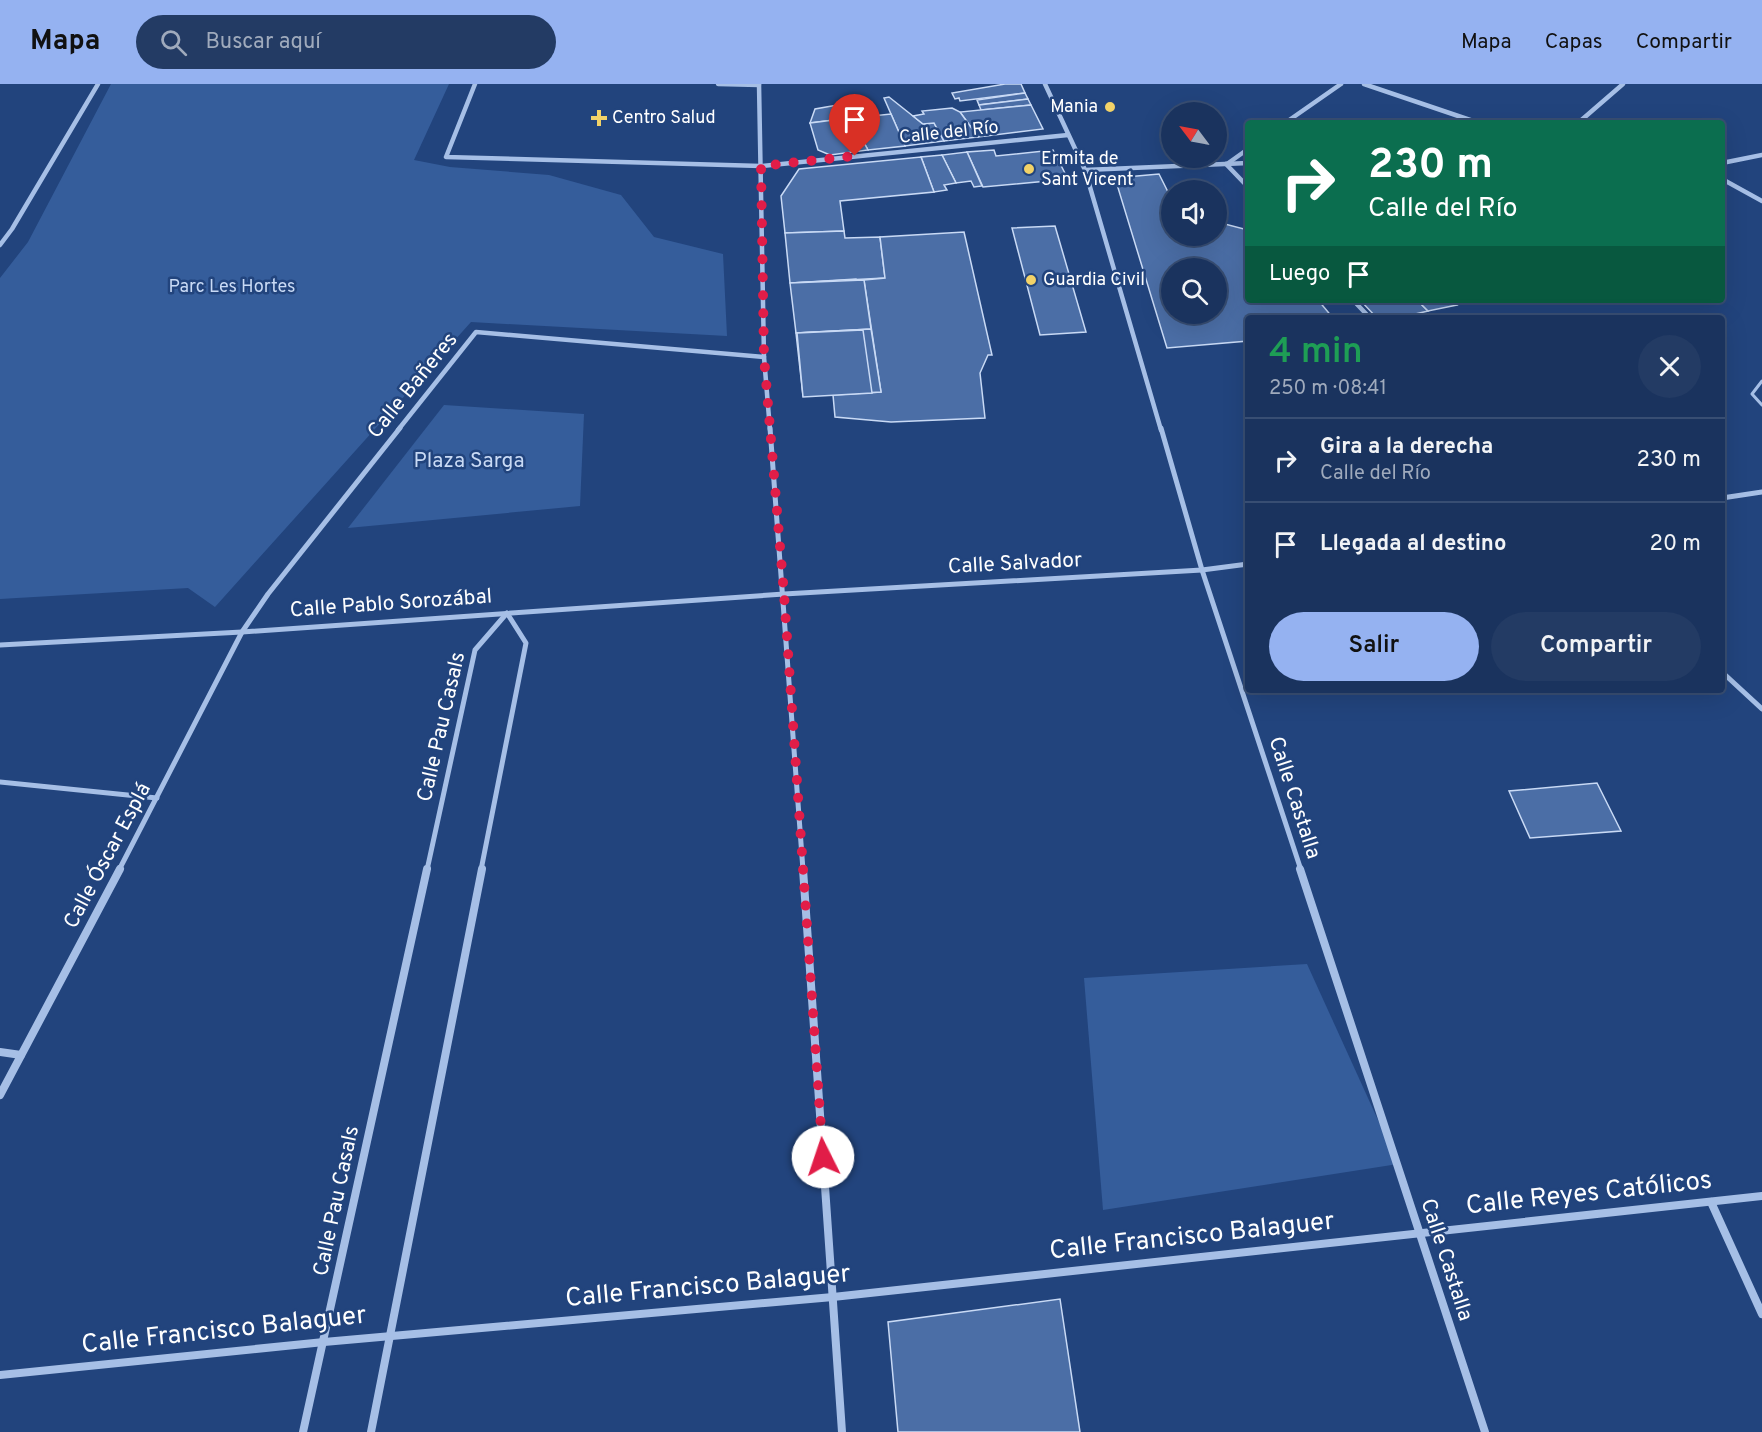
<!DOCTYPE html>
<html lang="es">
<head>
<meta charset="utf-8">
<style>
	body { margin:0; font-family:Overpass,sans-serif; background:#233b64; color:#f1f3f6; height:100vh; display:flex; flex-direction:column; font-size:22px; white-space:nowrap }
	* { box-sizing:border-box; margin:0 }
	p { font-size:20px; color:#9faabc }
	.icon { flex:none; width:33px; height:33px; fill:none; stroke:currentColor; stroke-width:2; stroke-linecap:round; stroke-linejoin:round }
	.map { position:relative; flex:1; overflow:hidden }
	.details { position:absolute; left:1245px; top:231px; width:480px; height:378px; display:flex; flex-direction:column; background:#1a335e; border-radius:6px; box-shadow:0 6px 24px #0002,0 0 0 2px #384e73 }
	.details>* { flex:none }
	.hud { position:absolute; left:1245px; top:36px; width:480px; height:183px; border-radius:6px; box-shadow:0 6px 24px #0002,0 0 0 2px #384e73; background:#0b6e4f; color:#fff; overflow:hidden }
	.needle { width:39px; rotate:302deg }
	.controls { position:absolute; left:1161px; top:18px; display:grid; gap:12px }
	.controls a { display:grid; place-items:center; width:66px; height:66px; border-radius:50%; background:#1a335e; box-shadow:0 6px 24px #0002,0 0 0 2px #384e73; font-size:30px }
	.pin { position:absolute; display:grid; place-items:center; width:51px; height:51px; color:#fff; margin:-62px -26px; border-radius:50% 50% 50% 0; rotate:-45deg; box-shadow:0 0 6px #0007 }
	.pin .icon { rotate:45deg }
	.me { position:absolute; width:66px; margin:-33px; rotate:356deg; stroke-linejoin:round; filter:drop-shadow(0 0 4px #0008) }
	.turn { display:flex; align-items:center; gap:21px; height:126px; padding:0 24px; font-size:27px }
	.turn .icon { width:78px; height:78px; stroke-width:2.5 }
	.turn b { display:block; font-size:42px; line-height:51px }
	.then { display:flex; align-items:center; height:57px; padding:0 24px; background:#0003; gap:12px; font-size:22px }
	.round { display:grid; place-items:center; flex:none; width:63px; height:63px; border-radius:32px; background:#233b64 }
	.head { display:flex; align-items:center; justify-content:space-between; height:102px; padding:0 24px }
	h1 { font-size:36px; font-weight:600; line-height:45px; color:#1e9e55 }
	.cta { display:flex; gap:12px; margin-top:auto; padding:12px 24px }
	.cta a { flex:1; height:69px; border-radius:36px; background:#95b2f1; color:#111; font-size:24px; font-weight:600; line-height:69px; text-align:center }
	.cta a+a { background:#233b64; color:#f1f3f6 }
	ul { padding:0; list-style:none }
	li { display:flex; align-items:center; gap:18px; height:84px; padding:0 24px; border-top:2px solid #384e73 }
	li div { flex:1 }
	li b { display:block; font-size:22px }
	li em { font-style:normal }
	header { display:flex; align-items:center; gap:36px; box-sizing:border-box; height:84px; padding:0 30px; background:#95b2f1; color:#111 }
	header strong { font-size:28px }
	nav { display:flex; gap:33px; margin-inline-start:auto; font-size:21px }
	.search { width:420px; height:54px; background:#233b64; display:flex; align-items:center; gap:15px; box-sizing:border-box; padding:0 21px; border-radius:33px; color:#9faabc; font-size:22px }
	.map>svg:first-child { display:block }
	.green { fill:#355d9b }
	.building { fill:#4b6ea6; stroke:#c9daf5; stroke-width:1.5; fill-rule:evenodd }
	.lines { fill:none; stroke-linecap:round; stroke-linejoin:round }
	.lane { stroke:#a6bfe6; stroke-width:3 }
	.street-far2 { stroke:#a6bfe6; stroke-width:4.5 }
	.street-far1 { stroke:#a6bfe6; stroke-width:5 }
	.street { stroke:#a6bfe6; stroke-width:8 }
	.route { stroke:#e11d48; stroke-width:10; stroke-dasharray:0 18 }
	.poi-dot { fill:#f2d268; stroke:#22447d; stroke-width:2 }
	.labels { text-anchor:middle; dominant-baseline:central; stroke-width:5; stroke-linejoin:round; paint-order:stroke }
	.far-poi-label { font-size:18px; fill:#fff; stroke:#22447d; text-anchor:start }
	.far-street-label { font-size:18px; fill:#fff; stroke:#22447d }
	.far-park-label { font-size:18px; fill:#c9daf5; stroke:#22447d }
	.street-label { font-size:21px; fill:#fff; stroke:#22447d }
	.park-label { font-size:21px; fill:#c9daf5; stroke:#22447d }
	.near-street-label { font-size:26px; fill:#fff; stroke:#22447d }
</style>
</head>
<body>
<header>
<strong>Mapa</strong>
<div class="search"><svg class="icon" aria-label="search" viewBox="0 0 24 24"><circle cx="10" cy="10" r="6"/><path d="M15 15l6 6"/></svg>Buscar aquí</div>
<nav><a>Mapa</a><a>Capas</a><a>Compartir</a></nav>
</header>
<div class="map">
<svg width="1762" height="1348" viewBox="0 0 1762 1348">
	<rect width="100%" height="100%" fill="#22447d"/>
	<g class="green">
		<path d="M111 0H449L414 76 450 83 549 91 621 111 654 153 723 170 727 252 471 238 215 523 188 504 0 515V194L28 158Z"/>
		<path d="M444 321 584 330 580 422 348 444Z"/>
		<path d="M1307 880 1398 1080 1103 1126 1084 894Z"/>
	</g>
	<g class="building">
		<path d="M1005 0H1021L1025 9 960 17 959 14 955 15 952 9Z"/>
		<path d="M1025 9 1028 15 979 21 977 16Z"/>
		<path d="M889 13 923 40 934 39 944 57 905 62 884 14Z"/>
		<path d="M1028 15 1031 21 981 26 979 21Z"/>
		<path d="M856 18 862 33 891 30 905 62 868 66 843 20Z"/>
		<path d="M843 20 850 34 810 39 815 25Z"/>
		<path d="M1031 21 1043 45 978 53 960 28Z"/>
		<path d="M952 24 960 28 978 53 944 57 934 39 923 40 913 32 924 30 922 27Z"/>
		<path d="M850 34 868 66 830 71 818 66 810 39Z"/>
		<path d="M994 66 996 72 1053 66 1068 95 983 103 967 68Z"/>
		<path d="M967 68 982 102 974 103 971 97 956 99 942 71Z"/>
		<path d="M942 71 956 99 944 101 947 106 934 108 921 73Z"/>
		<path d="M921 73 934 108 840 117 844 147 785 149 781 112 799 85Z"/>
		<path d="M1159 90 1172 116V152H1216V139H1221L1248 146V216H1318L1333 234H1248V257L1167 264 1115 94ZM1172 184H1216V230H1172Z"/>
		<path d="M1055 142 1086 248 1040 251 1012 144Z"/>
		<path d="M844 147 845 154 880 153 885 194 790 199 785 149Z"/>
		<path d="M964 148 992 271H988L980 289 985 334 891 338 835 333 833 311 881 308 864 196 885 194 880 153Z"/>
		<path d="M856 195 863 246 797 249 792 199Z"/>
		<path d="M864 196 871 245 796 249 790 199Z"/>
		<path d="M1360 216H1417L1428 227 1398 234H1377Z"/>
		<path d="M1417 216H1452L1457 221 1428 227Z"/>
		<path d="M871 245 881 308 803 312 796 249Z"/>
		<path d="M863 246 872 309 803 313 797 249Z"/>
		<path d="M1597 699 1621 747 1530 754 1509 707Z"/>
		<path d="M1060 1215 1080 1348H898L888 1238Z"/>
	</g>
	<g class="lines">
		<path class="lane" d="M1762 297 1752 310 1762 321"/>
		<g class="street-far2">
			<path d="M475 0 446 73 761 82 1068 51"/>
			<path d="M718 0 759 1"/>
			<path d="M759 0 764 273 770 346"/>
			<path d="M1045 0 1085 86 1161 346"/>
			<path d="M1364 0 1479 39"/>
			<path d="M1285 39 1341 0"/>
			<path d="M1578 39 1623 0"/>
			<path d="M1722 79 1762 71"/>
			<path d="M1226 80 1248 103"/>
			<path d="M1227 80 1248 65"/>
			<path d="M1085 86 1248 79"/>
			<path d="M1722 95 1762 117"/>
			<path d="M0 161 12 145 98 0"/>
			<path d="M1353 216 1370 234"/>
			<path d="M398 346 476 248 764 273"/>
		</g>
		<g class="street-far1">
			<path d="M770 344 803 786"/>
			<path d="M1161 344 1202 486 1301 786"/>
			<path d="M1722 414 1762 408"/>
			<path d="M0 561 242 548 784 510 1202 486 1248 480"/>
			<path d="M1722 588 1762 625"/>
			<path d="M0 698 157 714"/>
			<path d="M119 786 242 548 268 510 400 344"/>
			<path d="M427 786 475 566 507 529 526 559 481 786"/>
		</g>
		<g class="street">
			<path d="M803 785 842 1348"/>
			<path d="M1300 785 1485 1348"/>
			<path d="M0 968 21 971"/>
			<path d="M0 1011 120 785"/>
			<path d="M1711 1118 1762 1230"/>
			<path d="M0 1291 324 1258 833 1213 1762 1112"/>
			<path d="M303 1348 427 785"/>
			<path d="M371 1348 482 785"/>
		</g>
	</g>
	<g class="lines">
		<path class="route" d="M823 1073 784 510 764 273 761 82 855 72"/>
	</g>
	<g class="poi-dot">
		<circle cx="1110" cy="23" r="6"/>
		<path d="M596 25h6v6h6v6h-6v6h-6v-6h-6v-6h6z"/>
		<circle cx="1029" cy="85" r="6"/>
		<circle cx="1031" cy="196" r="6"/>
	</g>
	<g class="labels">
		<g class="far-poi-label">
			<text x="1098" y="23" text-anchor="end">Mania</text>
			<text x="612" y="34">Centro Salud</text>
			<text x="1041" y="75">Ermita de<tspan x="1041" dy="21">Sant Vicent</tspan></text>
			<text x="1043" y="196">Guardia Civil</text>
		</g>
		<g class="far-street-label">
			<text transform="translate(949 49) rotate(-6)">Calle del Río</text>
		</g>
		<g class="far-park-label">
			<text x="232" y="203">Parc Les Hortes</text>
		</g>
		<g class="street-label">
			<text transform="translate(413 302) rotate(-51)">Calle Bañeres</text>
			<text transform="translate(1015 480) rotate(-3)">Calle Salvador</text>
			<text transform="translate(391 520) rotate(-4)">Calle Pablo Sorozábal</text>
			<text transform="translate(442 643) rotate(-77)">Calle Pau Casals</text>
			<text transform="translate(1294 714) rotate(72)">Calle Castalla</text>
			<text transform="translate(108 772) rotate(-62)">Calle Óscar Esplá</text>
			<text transform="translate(337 1117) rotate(-78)">Calle Pau Casals</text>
			<text transform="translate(1446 1176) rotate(72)">Calle Castalla</text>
		</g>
		<g class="park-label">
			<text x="469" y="377">Plaza Sarga</text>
		</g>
		<g class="near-street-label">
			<text transform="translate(1589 1110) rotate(-6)">Calle Reyes Católicos</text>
			<text transform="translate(1192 1153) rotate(-6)">Calle Francisco Balaguer</text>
			<text transform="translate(708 1203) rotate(-5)">Calle Francisco Balaguer</text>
			<text transform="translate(224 1247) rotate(-6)">Calle Francisco Balaguer</text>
		</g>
	</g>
</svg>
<div class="controls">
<a><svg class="needle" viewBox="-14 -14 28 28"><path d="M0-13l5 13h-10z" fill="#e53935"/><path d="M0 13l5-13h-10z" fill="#9faabc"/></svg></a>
<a><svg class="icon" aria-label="sound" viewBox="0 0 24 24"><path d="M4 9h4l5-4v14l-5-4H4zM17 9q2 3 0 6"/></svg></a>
<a><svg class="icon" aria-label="search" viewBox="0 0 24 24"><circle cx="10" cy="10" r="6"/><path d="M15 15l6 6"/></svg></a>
</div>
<div class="pin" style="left:855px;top:72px;background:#d93025"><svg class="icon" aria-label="arrive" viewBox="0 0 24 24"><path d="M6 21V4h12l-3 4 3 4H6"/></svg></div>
<svg class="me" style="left:823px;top:1073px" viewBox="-20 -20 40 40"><circle r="19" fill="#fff"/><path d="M0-13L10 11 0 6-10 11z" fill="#e11d48"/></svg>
<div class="hud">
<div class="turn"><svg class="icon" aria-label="right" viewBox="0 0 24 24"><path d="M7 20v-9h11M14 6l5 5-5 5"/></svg><div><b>230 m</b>Calle del Río</div></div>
<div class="then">Luego<svg class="icon" aria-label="arrive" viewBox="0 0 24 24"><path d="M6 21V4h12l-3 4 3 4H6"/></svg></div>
</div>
<section class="details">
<div class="head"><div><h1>4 min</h1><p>250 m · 08:41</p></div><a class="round"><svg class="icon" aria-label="close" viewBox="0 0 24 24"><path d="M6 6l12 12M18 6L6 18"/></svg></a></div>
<ul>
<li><svg class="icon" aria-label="right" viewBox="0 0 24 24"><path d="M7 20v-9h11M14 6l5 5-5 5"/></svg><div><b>Gira a la derecha</b><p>Calle del Río</p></div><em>230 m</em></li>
<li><svg class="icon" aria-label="arrive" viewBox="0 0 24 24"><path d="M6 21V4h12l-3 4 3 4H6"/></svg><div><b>Llegada al destino</b></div><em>20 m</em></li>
</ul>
<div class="cta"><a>Salir</a><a>Compartir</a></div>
</section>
</div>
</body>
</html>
